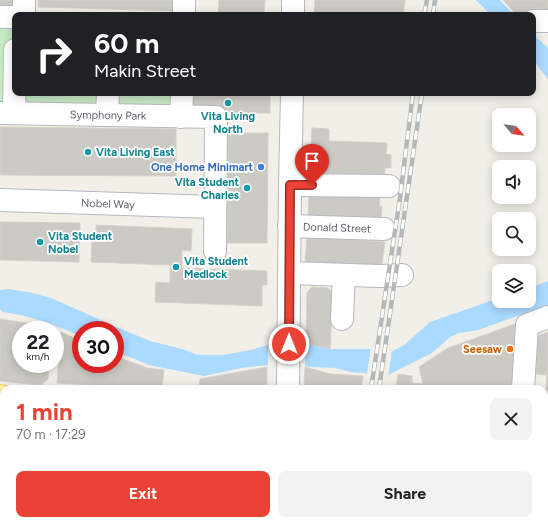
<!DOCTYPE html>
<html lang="en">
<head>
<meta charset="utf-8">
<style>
	body { margin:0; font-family:Figtree,sans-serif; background:#f2f2f2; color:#202124; height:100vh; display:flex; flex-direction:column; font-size:15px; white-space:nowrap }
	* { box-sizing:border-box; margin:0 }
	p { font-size:13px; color:#757577 }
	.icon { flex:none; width:22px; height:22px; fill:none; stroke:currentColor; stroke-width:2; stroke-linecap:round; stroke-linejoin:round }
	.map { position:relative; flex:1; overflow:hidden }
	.details { position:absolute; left:0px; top:385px; width:548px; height:140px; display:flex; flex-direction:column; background:#fff; border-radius:12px 12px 0 0; box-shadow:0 2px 10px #0003 }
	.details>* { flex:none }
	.banner { position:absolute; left:12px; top:12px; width:524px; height:84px; border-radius:8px; box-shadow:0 2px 10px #0003; background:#202124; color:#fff; overflow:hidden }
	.needle { width:26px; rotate:119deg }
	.controls { position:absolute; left:492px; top:108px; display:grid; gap:8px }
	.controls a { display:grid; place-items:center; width:44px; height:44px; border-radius:8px; background:#fff; box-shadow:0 2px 10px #0003; font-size:20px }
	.speed { position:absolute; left:12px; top:321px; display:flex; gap:8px; font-size:20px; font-weight:700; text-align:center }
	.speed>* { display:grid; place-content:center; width:52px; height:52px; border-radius:50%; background:#fff; box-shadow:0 2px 10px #0003; line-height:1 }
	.speed small { font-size:10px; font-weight:400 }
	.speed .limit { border:6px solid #d22; background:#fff; color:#111 }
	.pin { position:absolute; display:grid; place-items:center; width:34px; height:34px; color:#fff; margin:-41px -17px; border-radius:50% 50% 50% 0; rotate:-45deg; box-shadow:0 0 4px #0007 }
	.pin .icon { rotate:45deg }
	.me { position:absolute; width:44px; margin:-22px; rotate:0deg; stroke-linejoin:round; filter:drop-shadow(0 0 3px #0008) }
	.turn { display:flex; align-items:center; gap:14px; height:84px; padding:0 16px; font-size:18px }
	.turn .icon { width:52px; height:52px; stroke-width:2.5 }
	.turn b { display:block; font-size:28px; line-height:34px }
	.round { display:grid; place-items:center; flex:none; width:42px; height:42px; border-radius:8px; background:#f2f2f2 }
	.summary { display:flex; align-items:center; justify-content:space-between; height:68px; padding:0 16px }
	h1 { font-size:24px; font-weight:700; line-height:30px; color:#ea4335 }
	.button { display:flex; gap:8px; margin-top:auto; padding:8px 16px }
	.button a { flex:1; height:46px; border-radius:8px; background:#ea4335; color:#fff; font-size:16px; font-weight:700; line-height:46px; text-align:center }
	.button a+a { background:#f2f2f2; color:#202124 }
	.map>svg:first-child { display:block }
	.education { fill:#e1ded6 }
	.green { fill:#c5e8c5 }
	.water { fill:#aadaff }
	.pier { fill:#f1efe8 }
	.building { fill:#cccac5; stroke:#d6d1c6 }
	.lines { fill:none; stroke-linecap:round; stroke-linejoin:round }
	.minor-casing { stroke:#b5b8bc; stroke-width:24 }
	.major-casing { stroke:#f2c960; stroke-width:24 }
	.minor { stroke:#fff; stroke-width:22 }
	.major { stroke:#fff2af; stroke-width:22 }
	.rail-casing { stroke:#b6b7b8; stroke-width:4.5 }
	.rail { stroke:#fff; stroke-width:3; stroke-dasharray:9; stroke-linecap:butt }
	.route-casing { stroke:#982c22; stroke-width:10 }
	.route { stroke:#ea4335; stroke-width:7 }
	.culture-dot { fill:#0f9aa8; stroke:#fff; stroke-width:1.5 }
	.shop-dot { fill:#3f7fe0; stroke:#fff; stroke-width:1.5 }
	.food-dot { fill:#e8710a; stroke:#fff; stroke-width:1.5 }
	.labels { text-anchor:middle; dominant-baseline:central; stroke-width:3.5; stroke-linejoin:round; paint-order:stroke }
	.street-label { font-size:11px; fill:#5f6368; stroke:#fff }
	.culture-label { font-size:11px; font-weight:bold; fill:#0d838f; stroke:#fff; text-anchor:start }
	.shop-label { font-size:11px; font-weight:bold; fill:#366cbe; stroke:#fff; text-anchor:end }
	.food-label { font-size:11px; font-weight:bold; fill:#c56008; stroke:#fff; text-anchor:end }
</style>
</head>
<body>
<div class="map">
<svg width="548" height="525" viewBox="0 0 548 525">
	<rect width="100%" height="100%" fill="#f1efe8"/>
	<path class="education" d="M0 396 4 397V521H346L345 525H0Z"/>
	<g class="green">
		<path d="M0 22H15V93H172L171 106 0 102Z"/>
		<path d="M273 521H335V525H270Z"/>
	</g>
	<g class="water">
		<path d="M476 0H500L514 15H491Z"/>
		<path d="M533 34 548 48V79L533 60Z"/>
		<path d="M548 281V305L478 330 459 333 450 337 432 353 388 375 351 372 335 368 268 365 241 368 204 376 149 365 115 351V330H81V336C55 325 30 315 2 312V310H0V290L8 289 28 292 51 298 114 326 150 341 182 349 198 355H223L251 350 268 345 306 343 330 349H369L391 352 404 345 430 322 499 298V301H529V288Z"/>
	</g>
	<g class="pier">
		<path d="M306 343 305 367 268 365V345Z"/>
		<path d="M371 347 392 349 388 377 367 374Z"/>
	</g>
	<g class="building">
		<rect x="0" y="0" width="13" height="10"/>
		<path d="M38 0H174V11L38 7Z"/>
		<path d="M219 0H265L264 15H218Z"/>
		<path d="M315 0H405L403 15H314Z"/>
		<path d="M503 0H548V12H514Z"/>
		<rect x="186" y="93" width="84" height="20"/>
		<path d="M0 127 176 129V176L0 175Z"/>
		<path d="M312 128 329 129V141L387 143 386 154 391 155V168H385L384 181 310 178Z"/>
		<path d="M228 133H268L267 243H227Z"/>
		<path d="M309 196H380L379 206H382L381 221 308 219Z"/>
		<path d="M0 222 80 223 79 262 0 260Z"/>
		<path d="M96 225 192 229 191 251 182 250V268L267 271V285H262V306L155 302 156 282 170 283V265L91 262 92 241 96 242Z"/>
		<path d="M307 237 385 242 381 269 305 265Z"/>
		<path d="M312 287 328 288 333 293 330 349 306 343 307 292Z"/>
		<path d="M0 319 45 326 44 330H21V364H49L48 379 41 385 0 381Z"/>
		<path d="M515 324 513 389H396L398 374 412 376V383L423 384 419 367 448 348Z"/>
		<path d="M61 332 81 341V364H115V356L147 368 164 370 162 389 57 383Z"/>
		<path d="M548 332V436L544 434V389H546L547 375 536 374 537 336Z"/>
		<path d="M267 367V389H199L200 379Z"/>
		<path d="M305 367 330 374 363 376 361 389H304Z"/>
		<path d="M544 473 548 474V525H494L495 521H544Z"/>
		<path d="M148 521H175V523L186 525H147Z"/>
		<path d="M191 521H226V525Z"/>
		<path d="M379 521H453L452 525H379Z"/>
	</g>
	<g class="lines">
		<g class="minor-casing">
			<g id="minor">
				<path d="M24 15V0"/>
				<path d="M184 15V0"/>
				<path d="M293 15V0"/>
				<path d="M0 17H15"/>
				<path d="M533 21H548"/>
				<path id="s1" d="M0 113 216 117 215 251"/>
				<path d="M14 113 15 50"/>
				<path d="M107 115 108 93"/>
				<path d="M181 117 182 93"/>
				<path d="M290 185 389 186"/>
				<path id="s2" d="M0 200 215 207"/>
				<path id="s3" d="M289 226 384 229"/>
				<path d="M289 273 380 276 402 275"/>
				<path d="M342 319 344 275"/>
				<path d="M288 389 290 185 292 93"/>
				<path d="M523 389 527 325 548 317"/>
				<path d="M44 521 53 525"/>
				<path d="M71 525 72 521"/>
				<path d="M115 525 116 521"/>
				<path d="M248 525 250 521"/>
				<path d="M480 525 481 521"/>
			</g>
		</g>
		<g class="major-casing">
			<g id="major">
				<path d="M0 396 4 397"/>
				<path d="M544 454 548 456"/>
			</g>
		</g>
		<use href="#minor" class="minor"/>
		<use href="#major" class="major"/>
		<g class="rail-casing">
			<g id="rail">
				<path d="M424 15 427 0"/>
				<path d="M433 15 435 0"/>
				<path d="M371 389 400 198 413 93"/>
				<path d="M379 389 422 93"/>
				<path d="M351 525V521"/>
				<path d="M359 525 360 521"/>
			</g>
		</g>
		<use href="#rail" class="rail"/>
	</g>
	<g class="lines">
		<g class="route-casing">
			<path id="route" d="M289 344 290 185H312"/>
		</g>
		<use href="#route" class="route"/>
	</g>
	<g class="culture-dot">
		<circle cx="228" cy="103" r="4"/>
		<circle cx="88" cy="152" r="4"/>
		<circle cx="247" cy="188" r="4"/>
		<circle cx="40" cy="242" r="4"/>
		<circle cx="176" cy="267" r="4"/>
	</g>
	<circle class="shop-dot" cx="261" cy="167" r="4"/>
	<circle class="food-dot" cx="510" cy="349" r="4"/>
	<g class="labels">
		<g class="street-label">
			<text stroke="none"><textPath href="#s1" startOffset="108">Symphony Park</textPath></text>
			<text stroke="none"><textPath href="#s2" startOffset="108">Nobel Way</textPath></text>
			<text stroke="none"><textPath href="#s3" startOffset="48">Donald Street</textPath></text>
		</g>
		<g class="culture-label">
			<text x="228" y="116" text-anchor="middle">Vita Living<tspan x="228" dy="13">North</tspan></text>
			<text x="96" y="152">Vita Living East</text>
			<text x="239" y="182" text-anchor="end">Vita Student<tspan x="239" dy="13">Charles</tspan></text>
			<text x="48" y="236">Vita Student<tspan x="48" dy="13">Nobel</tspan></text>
			<text x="184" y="261">Vita Student<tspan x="184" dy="13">Medlock</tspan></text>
		</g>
		<g class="shop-label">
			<text x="253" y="167">One Home Minimart</text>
		</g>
		<g class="food-label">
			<text x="502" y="349">Seesaw</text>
		</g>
	</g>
</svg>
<div class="controls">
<a><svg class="needle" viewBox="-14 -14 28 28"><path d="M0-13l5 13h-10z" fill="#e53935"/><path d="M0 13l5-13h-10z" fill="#757577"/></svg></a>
<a><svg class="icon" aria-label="sound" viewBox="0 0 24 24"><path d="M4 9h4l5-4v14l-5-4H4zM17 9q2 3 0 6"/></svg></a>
<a><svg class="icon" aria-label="search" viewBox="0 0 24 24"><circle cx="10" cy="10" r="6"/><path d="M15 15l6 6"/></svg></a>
<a><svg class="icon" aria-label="layers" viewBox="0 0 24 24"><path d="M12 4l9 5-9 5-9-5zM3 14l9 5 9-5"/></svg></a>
</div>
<div class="speed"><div>22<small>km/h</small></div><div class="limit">30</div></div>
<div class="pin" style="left:312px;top:185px;background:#d93025"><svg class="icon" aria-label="arrive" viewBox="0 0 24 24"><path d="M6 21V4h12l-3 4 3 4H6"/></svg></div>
<svg class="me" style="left:289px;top:344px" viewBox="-20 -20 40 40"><circle r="17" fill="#ea4335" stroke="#fff" stroke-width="3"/><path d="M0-11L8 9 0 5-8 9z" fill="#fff"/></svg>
<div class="banner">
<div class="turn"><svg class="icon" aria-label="right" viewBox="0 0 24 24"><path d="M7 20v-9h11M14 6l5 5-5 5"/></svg><div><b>60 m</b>Makin Street</div></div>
</div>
<section class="details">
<div class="summary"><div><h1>1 min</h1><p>70 m · 17:29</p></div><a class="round"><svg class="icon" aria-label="close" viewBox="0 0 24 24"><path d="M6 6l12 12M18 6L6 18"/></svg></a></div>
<div class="button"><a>Exit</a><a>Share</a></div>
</section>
</div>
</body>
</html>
